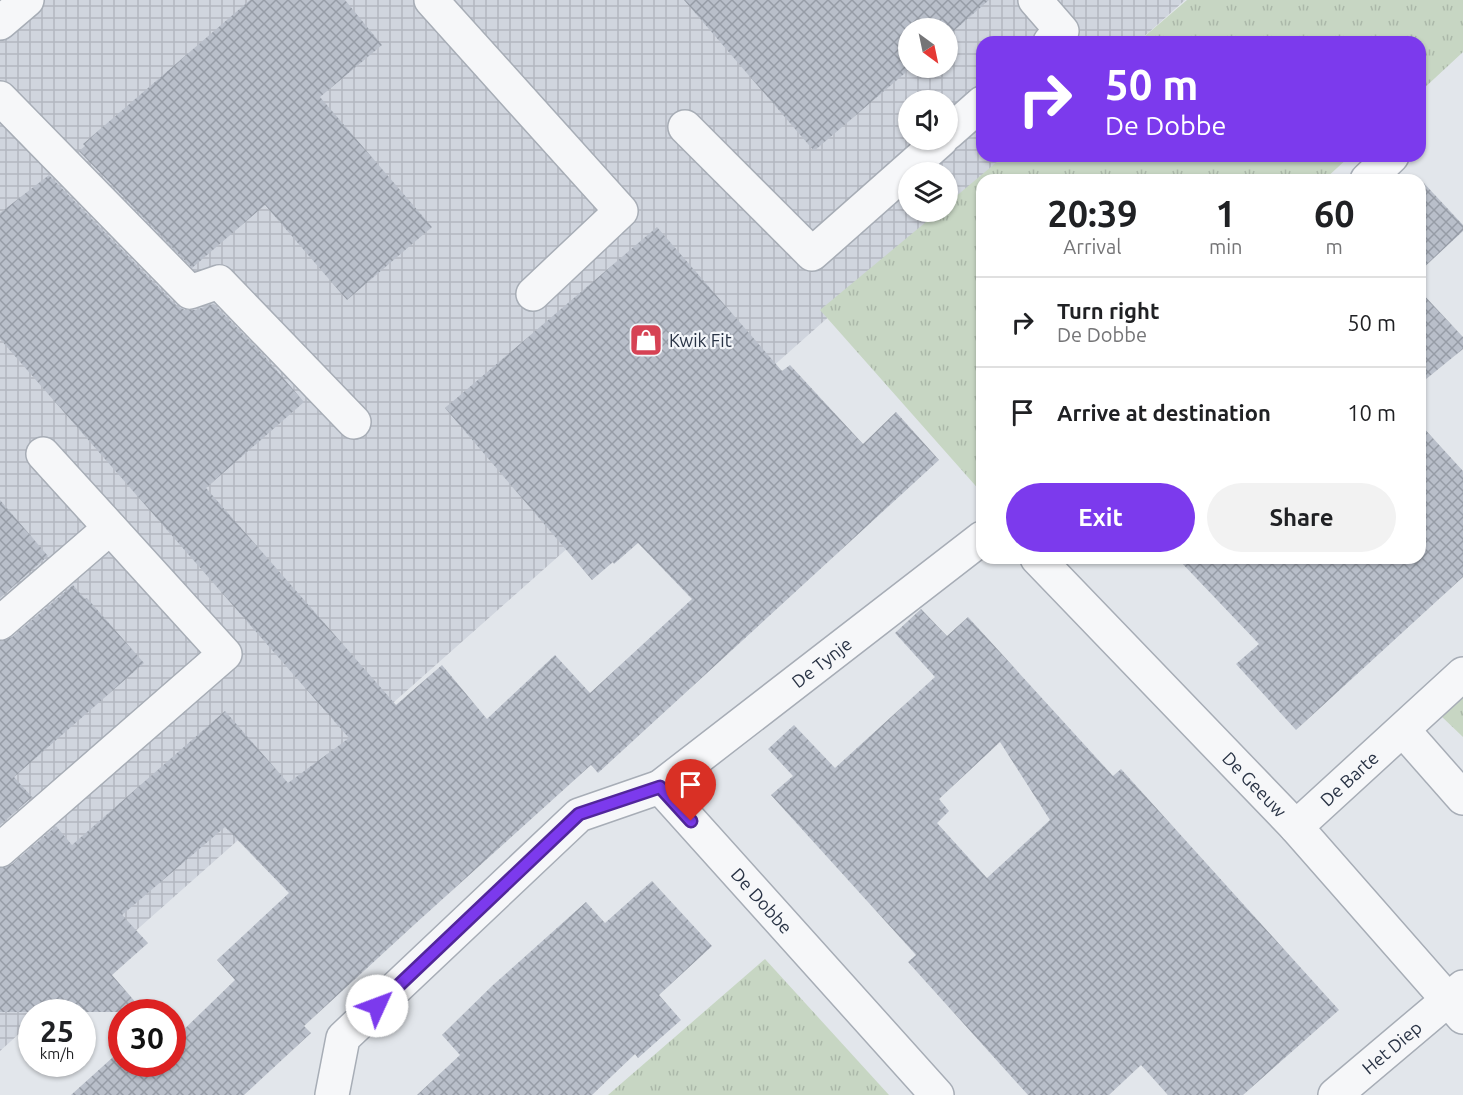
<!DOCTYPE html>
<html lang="en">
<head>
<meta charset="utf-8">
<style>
	body { margin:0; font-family:Ubuntu,sans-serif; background:#f2f2f2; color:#202124; height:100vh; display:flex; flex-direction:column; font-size:22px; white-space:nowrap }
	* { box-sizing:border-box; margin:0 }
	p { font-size:20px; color:#757577 }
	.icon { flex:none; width:33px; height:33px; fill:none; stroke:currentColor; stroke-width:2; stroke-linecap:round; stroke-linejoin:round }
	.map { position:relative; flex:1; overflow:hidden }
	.drawer { position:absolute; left:976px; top:174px; width:450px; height:390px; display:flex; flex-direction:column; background:#fff; border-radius:18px; box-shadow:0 2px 4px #0004 }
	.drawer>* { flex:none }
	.banner { position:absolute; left:976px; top:36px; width:450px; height:126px; border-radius:18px; box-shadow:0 2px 4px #0004; background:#7c3aed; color:#fff; overflow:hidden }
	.needle { width:39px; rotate:147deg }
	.tools { position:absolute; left:898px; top:18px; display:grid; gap:12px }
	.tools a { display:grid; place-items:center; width:60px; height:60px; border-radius:50%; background:#fff; box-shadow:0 2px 4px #0004; font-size:30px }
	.speed { position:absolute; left:18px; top:999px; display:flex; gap:12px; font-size:30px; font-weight:700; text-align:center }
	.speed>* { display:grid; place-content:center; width:78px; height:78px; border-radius:50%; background:#fff; box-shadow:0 2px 4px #0004; line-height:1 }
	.speed small { font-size:15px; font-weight:400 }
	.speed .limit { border:9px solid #d22; background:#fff; color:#111 }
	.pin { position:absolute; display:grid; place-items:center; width:51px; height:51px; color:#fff; margin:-62px -26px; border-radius:50% 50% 50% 0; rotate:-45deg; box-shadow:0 0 6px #0007 }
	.pin .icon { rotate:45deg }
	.me { position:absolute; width:66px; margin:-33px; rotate:47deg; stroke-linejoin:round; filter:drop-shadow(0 0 4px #0008) }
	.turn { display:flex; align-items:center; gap:21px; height:126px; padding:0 30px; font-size:27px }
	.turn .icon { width:78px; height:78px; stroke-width:2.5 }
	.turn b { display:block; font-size:42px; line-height:51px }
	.eta { display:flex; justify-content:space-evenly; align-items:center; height:102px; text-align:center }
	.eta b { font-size:36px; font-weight:600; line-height:42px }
	.primary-button { display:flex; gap:12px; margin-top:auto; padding:12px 30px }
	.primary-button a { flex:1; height:69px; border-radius:36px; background:#7c3aed; color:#fff; font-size:24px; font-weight:600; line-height:69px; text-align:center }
	.primary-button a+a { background:#f2f2f2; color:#202124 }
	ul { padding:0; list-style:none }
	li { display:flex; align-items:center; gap:18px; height:90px; padding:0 30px; border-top:2px solid #e0e0e0 }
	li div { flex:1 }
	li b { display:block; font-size:22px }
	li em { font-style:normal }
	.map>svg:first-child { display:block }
	.industrial { fill:url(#industrial-grid); fill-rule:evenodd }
	.grass { fill:url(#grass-tufts) }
	.building { fill:url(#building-cross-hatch); fill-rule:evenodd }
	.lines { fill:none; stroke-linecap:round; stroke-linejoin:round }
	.minor-casing { stroke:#a7adb6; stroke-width:36 }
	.minor { stroke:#f6f7f9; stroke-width:33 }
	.route-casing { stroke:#51269a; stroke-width:15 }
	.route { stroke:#7c3aed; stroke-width:10 }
	.labels { text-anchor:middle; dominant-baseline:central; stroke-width:4.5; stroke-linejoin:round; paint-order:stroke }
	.poi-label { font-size:18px; fill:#293345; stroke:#f2f5f9; text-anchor:start }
	.street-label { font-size:18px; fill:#293345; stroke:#f2f5f9 }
</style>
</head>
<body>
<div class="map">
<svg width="1463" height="1095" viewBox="0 0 1463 1095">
	<defs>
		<pattern id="industrial-grid" width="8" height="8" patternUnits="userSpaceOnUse" patternTransform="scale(1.5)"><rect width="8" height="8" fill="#d0d5de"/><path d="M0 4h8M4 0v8" fill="none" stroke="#b3b7c0"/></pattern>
		<pattern id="grass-tufts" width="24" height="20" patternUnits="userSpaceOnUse" patternTransform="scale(1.5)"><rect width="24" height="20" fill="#c7d6c3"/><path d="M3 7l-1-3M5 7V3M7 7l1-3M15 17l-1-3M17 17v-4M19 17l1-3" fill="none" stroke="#abb8a9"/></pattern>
		<pattern id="building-cross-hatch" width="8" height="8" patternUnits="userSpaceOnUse" patternTransform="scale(1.5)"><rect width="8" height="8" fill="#b9bfca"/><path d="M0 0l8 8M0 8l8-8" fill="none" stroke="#969ca6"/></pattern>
	</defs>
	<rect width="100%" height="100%" fill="#e2e6eb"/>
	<path class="industrial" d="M0 0H1185L1138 42H982V156H1009L948 210V172H909V212H947L44 1012H32L31 1023 0 1051ZM909 28H948V68H909ZM909 100H948V140H909Z"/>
	<g class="grass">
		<path d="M1187 0H1463V52L1421 91 1420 42H1138Z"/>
		<path d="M1004 156H1350L1324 180H982V493L820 310 938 212H948V203Z"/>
		<path d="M1463 697V737L1440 715Z"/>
		<path d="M765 959 889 1095H608Z"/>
	</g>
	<g class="building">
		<path d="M250 0H345L382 45 320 97 432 227 347 300 265 205 192 268 79 151 85 146 83 144Z"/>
		<path d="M684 0H989L948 36V28H909V68H911L814 151Z"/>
		<path d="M49 175 177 306 185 310H195L214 304 259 350 304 402 206 488 396 705 442 665 487 719 555 655 590 693 692 599 638 543 614 564 613 562 592 580 445 408 657 227 782 371 790 365 863 444 896 412 939 460 598 773 591 765 415 924 304 1026 311 1033 244 1095H71L122 1049V1064H172V1041L235 980 217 960 289 893 225 827 122 915 148 943 112 975 144 1012H0V868L12 864 56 826 72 845 225 711 288 783 349 738 0 339V213Z"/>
		<path d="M1420 179 1463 225V231L1420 271Z"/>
		<path d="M1420 291 1463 337V349L1420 384Z"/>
		<path d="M1420 424 1463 471V577L1296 730 1236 664 1259 644 1177 558H1420Z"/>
		<path d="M0 500 48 556 0 598Z"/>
		<path d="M73 585 85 599 87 598 144 663 14 777 32 797 0 825V641L12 637Z"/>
		<path d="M921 609 947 636 968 617 1113 776 1121 769 1339 1010 1243 1095H1168L1141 1065 1109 1095H1028L908 962 916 955 771 795 793 776 768 749 794 725 835 768 935 677 895 633ZM1000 742 1050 820 987 878 937 823 949 811 939 799Z"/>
		<path d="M652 881 712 946 659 995 681 1020 638 1058 635 1054 592 1095H417L460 1055 442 1035 492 986 586 902 605 923Z"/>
	</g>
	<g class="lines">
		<g class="minor-casing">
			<g id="minor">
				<path d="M431 0 621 211 533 294"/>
				<path d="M1035 0 1062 31 1050 42"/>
				<path d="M0 23 27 0"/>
				<path d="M0 98 190 292 219 282 354 422"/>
				<path d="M685 127 812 254 941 140"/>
				<path d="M948 133 982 103"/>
				<path d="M1367 180 1392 156"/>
				<path id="s1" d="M1037 558 1296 827 1463 1017"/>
				<path d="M0 623 110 528"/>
				<path d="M1403 730 1463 798"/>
				<path id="s2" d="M660 787 982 538"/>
				<path id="s3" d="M1296 827 1463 674"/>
				<path d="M0 850 225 654 43 454"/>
				<path id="s4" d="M332 1095 343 1038 579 815 660 787 937 1095"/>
				<path id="s5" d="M1335 1095 1463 987"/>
			</g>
		</g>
		<use href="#minor" class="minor"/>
	</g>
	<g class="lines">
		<g class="route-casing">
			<path id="route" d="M377 1006 579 814 660 787 691 821"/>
		</g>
		<use href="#route" class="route"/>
	</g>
	<defs>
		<g id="shop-square" transform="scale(1.725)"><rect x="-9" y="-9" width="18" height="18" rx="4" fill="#d64254" stroke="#f2f5f9"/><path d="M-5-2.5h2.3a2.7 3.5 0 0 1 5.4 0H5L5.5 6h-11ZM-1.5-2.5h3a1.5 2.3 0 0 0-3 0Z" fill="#fff"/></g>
	</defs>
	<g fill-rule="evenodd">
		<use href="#shop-square" x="646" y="340"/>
	</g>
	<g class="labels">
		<g class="poi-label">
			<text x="669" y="340">Kwik Fit</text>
		</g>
		<g class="street-label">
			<text stroke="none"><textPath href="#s2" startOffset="204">De Tynje</textPath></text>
			<text stroke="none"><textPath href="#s3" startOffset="72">De Barte</textPath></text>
			<text stroke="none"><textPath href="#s1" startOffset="314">De Geeuw</textPath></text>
			<text stroke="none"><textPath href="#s4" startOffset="621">De Dobbe</textPath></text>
			<text stroke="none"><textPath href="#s5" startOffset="74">Het Diep</textPath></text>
		</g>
	</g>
</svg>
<div class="tools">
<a><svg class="needle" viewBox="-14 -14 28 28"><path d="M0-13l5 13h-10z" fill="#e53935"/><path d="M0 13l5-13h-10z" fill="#757577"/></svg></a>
<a><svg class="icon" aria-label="sound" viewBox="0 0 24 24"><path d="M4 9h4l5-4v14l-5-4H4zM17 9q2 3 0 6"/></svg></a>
<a><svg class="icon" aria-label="layers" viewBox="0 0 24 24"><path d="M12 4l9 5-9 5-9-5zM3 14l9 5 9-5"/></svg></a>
</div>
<div class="speed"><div>25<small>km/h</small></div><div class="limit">30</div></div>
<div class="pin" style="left:691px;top:821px;background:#d93025"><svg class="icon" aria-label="arrive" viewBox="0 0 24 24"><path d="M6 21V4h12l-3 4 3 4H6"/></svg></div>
<svg class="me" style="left:377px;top:1006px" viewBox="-20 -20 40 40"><circle r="19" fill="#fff"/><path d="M0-13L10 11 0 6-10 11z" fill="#7c3aed"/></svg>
<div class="banner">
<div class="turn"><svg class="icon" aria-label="right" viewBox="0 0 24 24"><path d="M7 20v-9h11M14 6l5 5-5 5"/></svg><div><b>50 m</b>De Dobbe</div></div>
</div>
<section class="drawer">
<div class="eta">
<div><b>20:39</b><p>Arrival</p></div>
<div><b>1</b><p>min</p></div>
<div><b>60</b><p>m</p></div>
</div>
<ul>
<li><svg class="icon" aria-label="right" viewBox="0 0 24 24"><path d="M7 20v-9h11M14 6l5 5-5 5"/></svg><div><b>Turn right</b><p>De Dobbe</p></div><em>50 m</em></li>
<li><svg class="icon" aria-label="arrive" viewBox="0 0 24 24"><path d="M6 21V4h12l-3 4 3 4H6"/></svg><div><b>Arrive at destination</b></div><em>10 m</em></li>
</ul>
<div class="primary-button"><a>Exit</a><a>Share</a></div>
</section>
</div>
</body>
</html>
